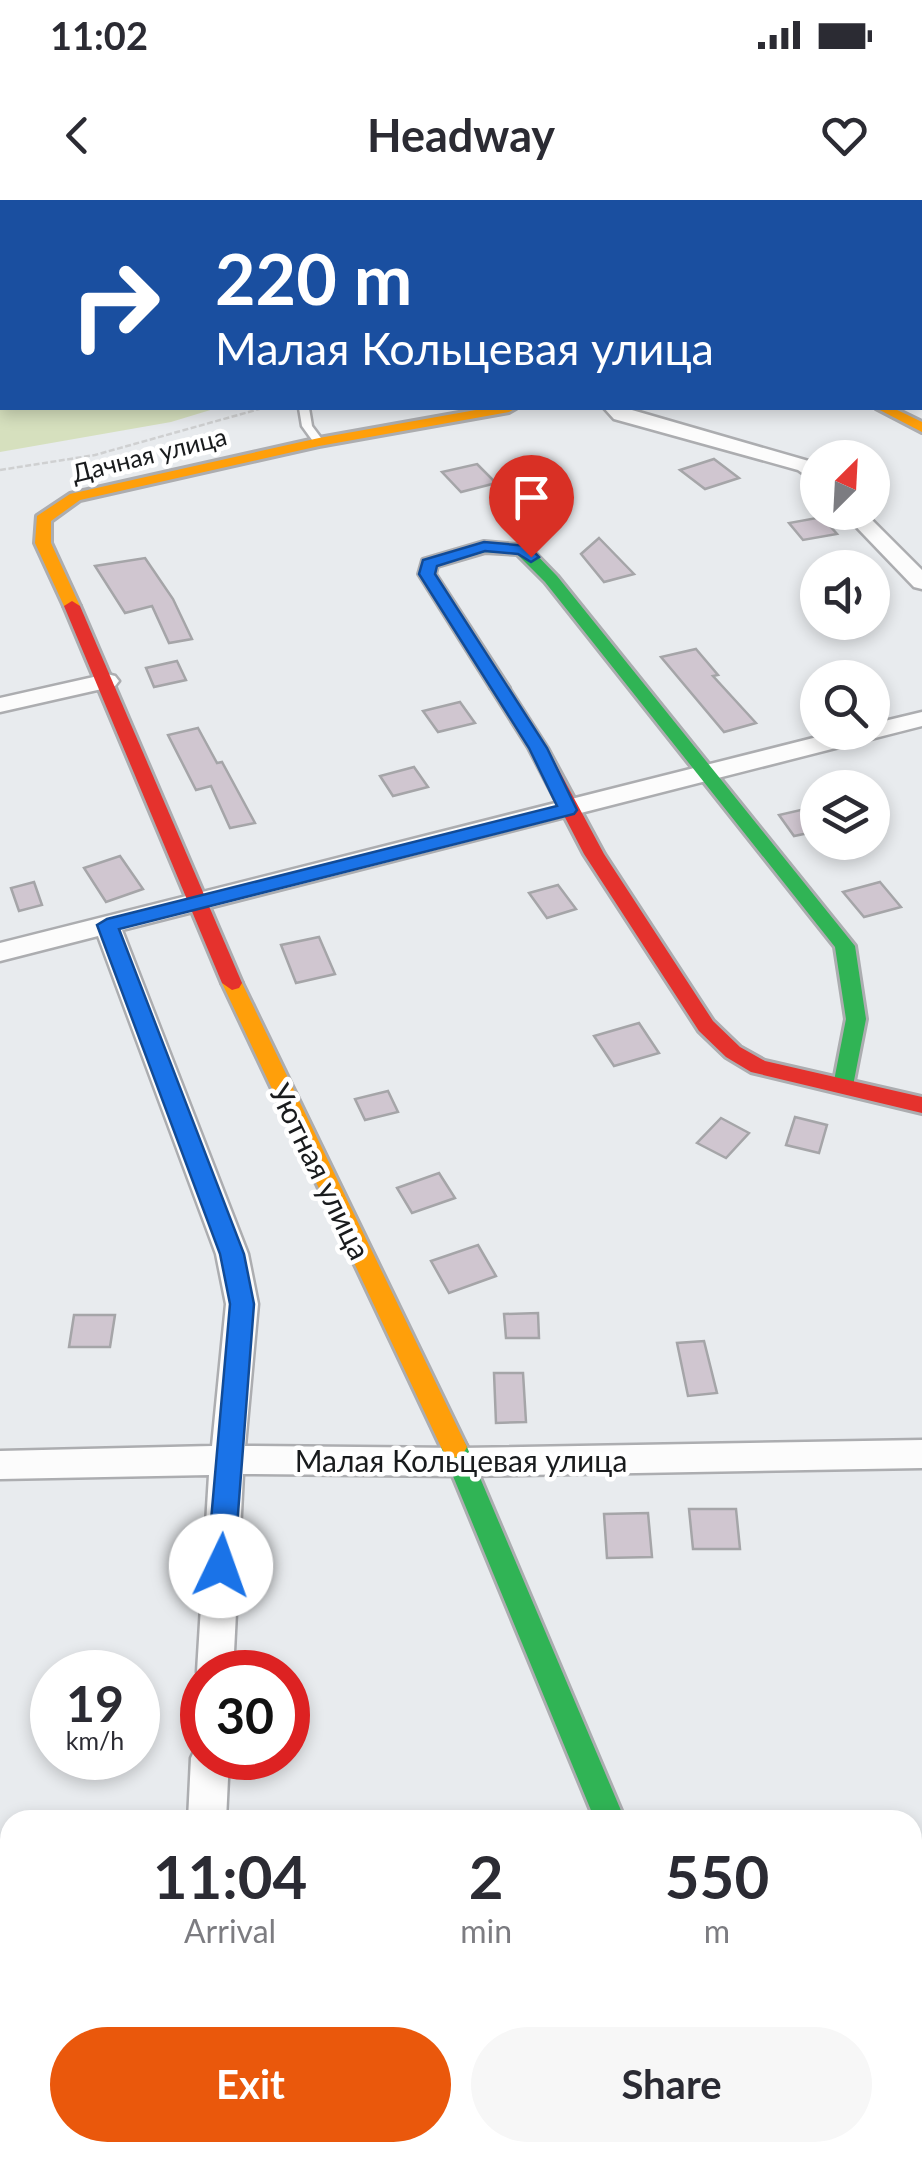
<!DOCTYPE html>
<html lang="en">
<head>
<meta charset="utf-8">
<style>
	body { margin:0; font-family:Lato,sans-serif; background:#f7f7f7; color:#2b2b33; height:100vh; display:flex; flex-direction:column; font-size:38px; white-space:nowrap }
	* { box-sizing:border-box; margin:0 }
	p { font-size:32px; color:#7c7c81 }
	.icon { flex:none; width:55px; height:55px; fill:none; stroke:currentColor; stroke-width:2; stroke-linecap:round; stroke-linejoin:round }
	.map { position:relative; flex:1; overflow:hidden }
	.details { position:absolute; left:0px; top:1610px; width:922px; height:352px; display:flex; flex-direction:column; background:#fff; border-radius:30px 30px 0 0; box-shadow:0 5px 15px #0003 }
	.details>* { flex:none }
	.banner { position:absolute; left:0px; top:0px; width:922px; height:210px; box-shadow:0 5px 15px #0003; background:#1a4fa0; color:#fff; overflow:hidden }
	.needle { width:65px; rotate:24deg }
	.buttons { position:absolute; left:800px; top:240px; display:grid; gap:20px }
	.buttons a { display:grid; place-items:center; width:90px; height:90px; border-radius:50%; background:#fff; box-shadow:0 5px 15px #0003; font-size:50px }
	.speed { position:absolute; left:30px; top:1450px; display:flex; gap:20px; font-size:50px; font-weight:700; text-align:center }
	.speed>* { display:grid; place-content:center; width:130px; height:130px; border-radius:50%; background:#fff; box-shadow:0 5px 15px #0003; line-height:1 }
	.speed small { font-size:25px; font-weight:400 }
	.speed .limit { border:15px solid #d22; background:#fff; color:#111 }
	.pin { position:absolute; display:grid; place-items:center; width:85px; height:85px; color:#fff; margin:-102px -42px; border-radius:50% 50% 50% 0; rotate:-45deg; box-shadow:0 0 10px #0007 }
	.pin .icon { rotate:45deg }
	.me { position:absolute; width:110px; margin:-55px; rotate:3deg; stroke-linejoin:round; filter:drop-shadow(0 0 8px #0008) }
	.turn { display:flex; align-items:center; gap:35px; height:210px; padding:0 50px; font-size:45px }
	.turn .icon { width:130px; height:130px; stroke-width:2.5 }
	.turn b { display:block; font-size:70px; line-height:85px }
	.eta { display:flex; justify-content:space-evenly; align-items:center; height:170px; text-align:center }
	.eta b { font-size:60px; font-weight:700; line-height:70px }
	.action { display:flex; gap:20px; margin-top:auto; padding:20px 50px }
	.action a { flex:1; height:115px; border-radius:60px; background:#ea580c; color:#fff; font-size:40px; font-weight:700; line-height:115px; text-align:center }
	.action a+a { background:#f7f7f7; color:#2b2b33 }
	.status { display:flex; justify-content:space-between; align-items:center; height:70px; padding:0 50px; background:#fff; direction:ltr }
	.status svg { height:28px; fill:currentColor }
	header { display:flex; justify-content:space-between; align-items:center; height:130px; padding:0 50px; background:#fff; font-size:45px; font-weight:700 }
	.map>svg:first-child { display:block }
	.industrial { fill:#ece2db }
	.green { fill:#d6e0be }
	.building { fill:#d0c6d0; stroke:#a5a5a8; stroke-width:2.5 }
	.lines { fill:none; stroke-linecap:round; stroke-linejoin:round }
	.lane-casing { stroke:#acadb0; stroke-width:5 }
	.street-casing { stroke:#acadb0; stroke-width:5 }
	.fast-casing { stroke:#acadb0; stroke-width:6 }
	.slow-casing { stroke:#acadb0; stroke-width:6 }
	.jam-casing { stroke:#acadb0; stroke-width:6 }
	.path { stroke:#cfd0d1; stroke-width:2.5; stroke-dasharray:6 2.5; stroke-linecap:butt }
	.lane { fill:#fcfcfc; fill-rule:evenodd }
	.street { fill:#fcfcfc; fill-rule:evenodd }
	.fast { fill:#30b455; fill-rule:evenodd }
	.slow { fill:#ff9f0a; fill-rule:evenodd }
	.jam { fill:#e5322d; fill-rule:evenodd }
	.route { fill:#1a73e8; stroke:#114b97; stroke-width:2.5 }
	.labels { text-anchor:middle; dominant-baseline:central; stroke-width:9; stroke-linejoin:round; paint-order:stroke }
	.far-street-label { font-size:25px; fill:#191b1d; stroke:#fff }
	.street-label { font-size:30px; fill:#191b1d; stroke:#fff }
</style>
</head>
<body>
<div class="status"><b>11:02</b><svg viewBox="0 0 49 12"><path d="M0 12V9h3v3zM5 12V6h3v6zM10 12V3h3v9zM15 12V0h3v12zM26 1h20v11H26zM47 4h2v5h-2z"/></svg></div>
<header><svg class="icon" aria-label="back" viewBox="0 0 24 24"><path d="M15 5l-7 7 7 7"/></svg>Headway<svg class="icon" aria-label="heart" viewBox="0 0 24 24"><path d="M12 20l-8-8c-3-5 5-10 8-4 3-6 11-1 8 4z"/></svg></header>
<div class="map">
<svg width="922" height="1961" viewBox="0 0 922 1961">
	<rect width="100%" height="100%" fill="#e8ebee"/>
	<path class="industrial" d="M0 1900H10V1952H194V1961H0Z"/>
	<g class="green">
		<path d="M168 0H615L618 2H130Z"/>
		<path d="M0 7 2 208H217L171 222 0 252Z"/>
	</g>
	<g class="building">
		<path d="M714 259 739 278 705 289 680 270Z"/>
		<path d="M477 264 496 283 461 292 442 272Z"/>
		<path d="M822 317 837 334 803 340 789 323Z"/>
		<path d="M599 338 634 374 604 382 581 354Z"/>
		<path d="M145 358 173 399 192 439 169 443 152 406 125 413 95 366Z"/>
		<path d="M696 449 718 475 713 476 756 523 724 532 661 457Z"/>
		<path d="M177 461 186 480 154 487 146 468Z"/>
		<path d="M460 502 475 523 438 532 423 511Z"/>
		<path d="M198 528 217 563 222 562 255 623 230 628 211 586 196 590 168 535Z"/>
		<path d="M414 567 428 587 393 596 380 576Z"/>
		<path d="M818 606V631L794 636 779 615Z"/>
		<path d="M120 656 143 689 106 702 84 668Z"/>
		<path d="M34 682 42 705 19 711 11 688Z"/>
		<path d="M880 682 901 707 864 717 843 692Z"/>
		<path d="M558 685 576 709 547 718 529 693Z"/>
		<path d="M319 737 335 774 296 783 281 745Z"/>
		<path d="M639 823 659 853 614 866 594 836Z"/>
		<path d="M388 891 398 912 365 920 355 899Z"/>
		<path d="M795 917 827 925 819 953 786 945Z"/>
		<path d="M721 918 749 933 726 958 697 943Z"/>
		<path d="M439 973 455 998 412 1013 397 988Z"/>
		<path d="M478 1045 496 1076 449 1093 431 1061Z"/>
		<path d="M538 1113 539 1138H506L504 1114Z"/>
		<path d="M74 1115H115L110 1147H69Z"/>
		<path d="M704 1141 717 1193 688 1196 677 1143Z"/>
		<path d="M494 1173H523L526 1222 496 1223Z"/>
		<path d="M689 1309H736L740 1349H693Z"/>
		<path d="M648 1313 652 1357 607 1358 604 1314Z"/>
	</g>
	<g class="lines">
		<g class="lane-casing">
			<g id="lane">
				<path d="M192 0H199L200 2H192Z"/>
				<path d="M626 0H636L637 2H628Z"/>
				<path d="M299 208H309L312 226 324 242 323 244H315L302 226Z"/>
			</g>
		</g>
		<g class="street-casing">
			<g id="street">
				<rect x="920" y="109" width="2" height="10"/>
				<path d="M604 208H625L812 262 818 267V284L798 270 614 219Z"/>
				<path d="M842 312H864L922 370V389L914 387Z"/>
				<path d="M107 474 115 476 119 481 115 486 0 512V498Z"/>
				<path d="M922 512V526L122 730 248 1054 258 1104 245 1246 461 1248 922 1240V1268L461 1276 243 1274 233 1472H202V1484L197 1472 209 1275 0 1279V1251L212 1246 226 1104 216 1054 98 736 0 761V743L837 532H872V524Z"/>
				<path d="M202 1543V1558H229L226 1620H188L191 1558 197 1545Z"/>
				<path d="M922 1768V1810L912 1811V1769Z"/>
				<rect x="0" y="1807" width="10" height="42"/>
			</g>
		</g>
		<g class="fast-casing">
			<g id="fast">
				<rect x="920" y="123" width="2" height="9"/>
				<path d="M484 342 528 346 557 376 855 746 866 819 852 891H836L833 886 846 819 835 747 545 382 517 354 485 352 437 366 435 374 509 488 500 493 491 488 419 374 423 360Z"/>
				<path d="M454 1236 463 1240 467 1247 625 1620H595L441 1247 445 1240Z"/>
			</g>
		</g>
		<g class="slow-casing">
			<g id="slow">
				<path d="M487 208H516L509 212 319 246 80 300 51 321V343L80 406 78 410 72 411 64 406 35 343 37 316 70 294 319 238Z"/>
				<path d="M876 208H893L922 222V232Z"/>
				<path d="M232 776 242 783 467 1247 463 1254 454 1258 445 1254 441 1247 222 783Z"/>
			</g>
		</g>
		<g class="jam-casing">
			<g id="jam">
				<path d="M72 401 80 406 242 783 239 788 232 790 222 783 64 406Z"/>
				<path d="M500 483 506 484 547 548 604 654 713 821 740 847 765 861 922 897V913L751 872 726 857 699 831 584 654 529 548 491 488Z"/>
			</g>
		</g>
		<path class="path" d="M0 270 95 255 263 208"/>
		<use href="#lane" class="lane"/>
		<use href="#street" class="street"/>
		<use href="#fast" class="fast"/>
		<use href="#slow" class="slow"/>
		<use href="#jam" class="jam"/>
	</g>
	<path class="route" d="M484 342 528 346 539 357 531 362 518 354 485 351 437 366 435 374 547 548 577 610 574 614 119 729 244 1054 254 1104 234 1366 230 1375 221 1378 211 1375 207 1366 230 1104 220 1054 97 725 107 719 557 606 529 548 419 374 423 360Z"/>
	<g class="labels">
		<g class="far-street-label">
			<text transform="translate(149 254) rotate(-14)">Дачная улица</text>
		</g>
		<g class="street-label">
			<text transform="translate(321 971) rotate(64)">Уютная улица</text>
			<text x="461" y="1260">Малая Кольцевая улица</text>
		</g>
	</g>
</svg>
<div class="buttons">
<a><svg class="needle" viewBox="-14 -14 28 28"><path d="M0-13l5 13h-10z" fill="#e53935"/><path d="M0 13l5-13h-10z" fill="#7c7c81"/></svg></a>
<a><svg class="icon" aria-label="sound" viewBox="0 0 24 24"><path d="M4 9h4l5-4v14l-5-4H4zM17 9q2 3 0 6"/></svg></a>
<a><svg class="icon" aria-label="search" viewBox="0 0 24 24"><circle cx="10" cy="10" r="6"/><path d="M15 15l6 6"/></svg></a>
<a><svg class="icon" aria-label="layers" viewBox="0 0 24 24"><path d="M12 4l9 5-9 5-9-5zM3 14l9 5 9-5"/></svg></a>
</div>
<div class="speed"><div>19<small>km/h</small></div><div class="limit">30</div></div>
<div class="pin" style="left:531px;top:357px;background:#d93025"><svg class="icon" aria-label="arrive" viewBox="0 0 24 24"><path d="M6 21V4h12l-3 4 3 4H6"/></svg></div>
<svg class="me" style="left:221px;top:1366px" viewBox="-20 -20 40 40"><circle r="19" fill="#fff"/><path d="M0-13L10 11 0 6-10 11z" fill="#1a73e8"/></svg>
<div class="banner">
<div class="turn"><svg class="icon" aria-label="right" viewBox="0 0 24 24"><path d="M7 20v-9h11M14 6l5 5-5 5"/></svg><div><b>220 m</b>Малая Кольцевая улица</div></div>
</div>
<section class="details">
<div class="eta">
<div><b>11:04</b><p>Arrival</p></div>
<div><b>2</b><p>min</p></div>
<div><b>550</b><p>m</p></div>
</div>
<div class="action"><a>Exit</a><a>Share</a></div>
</section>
</div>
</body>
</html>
